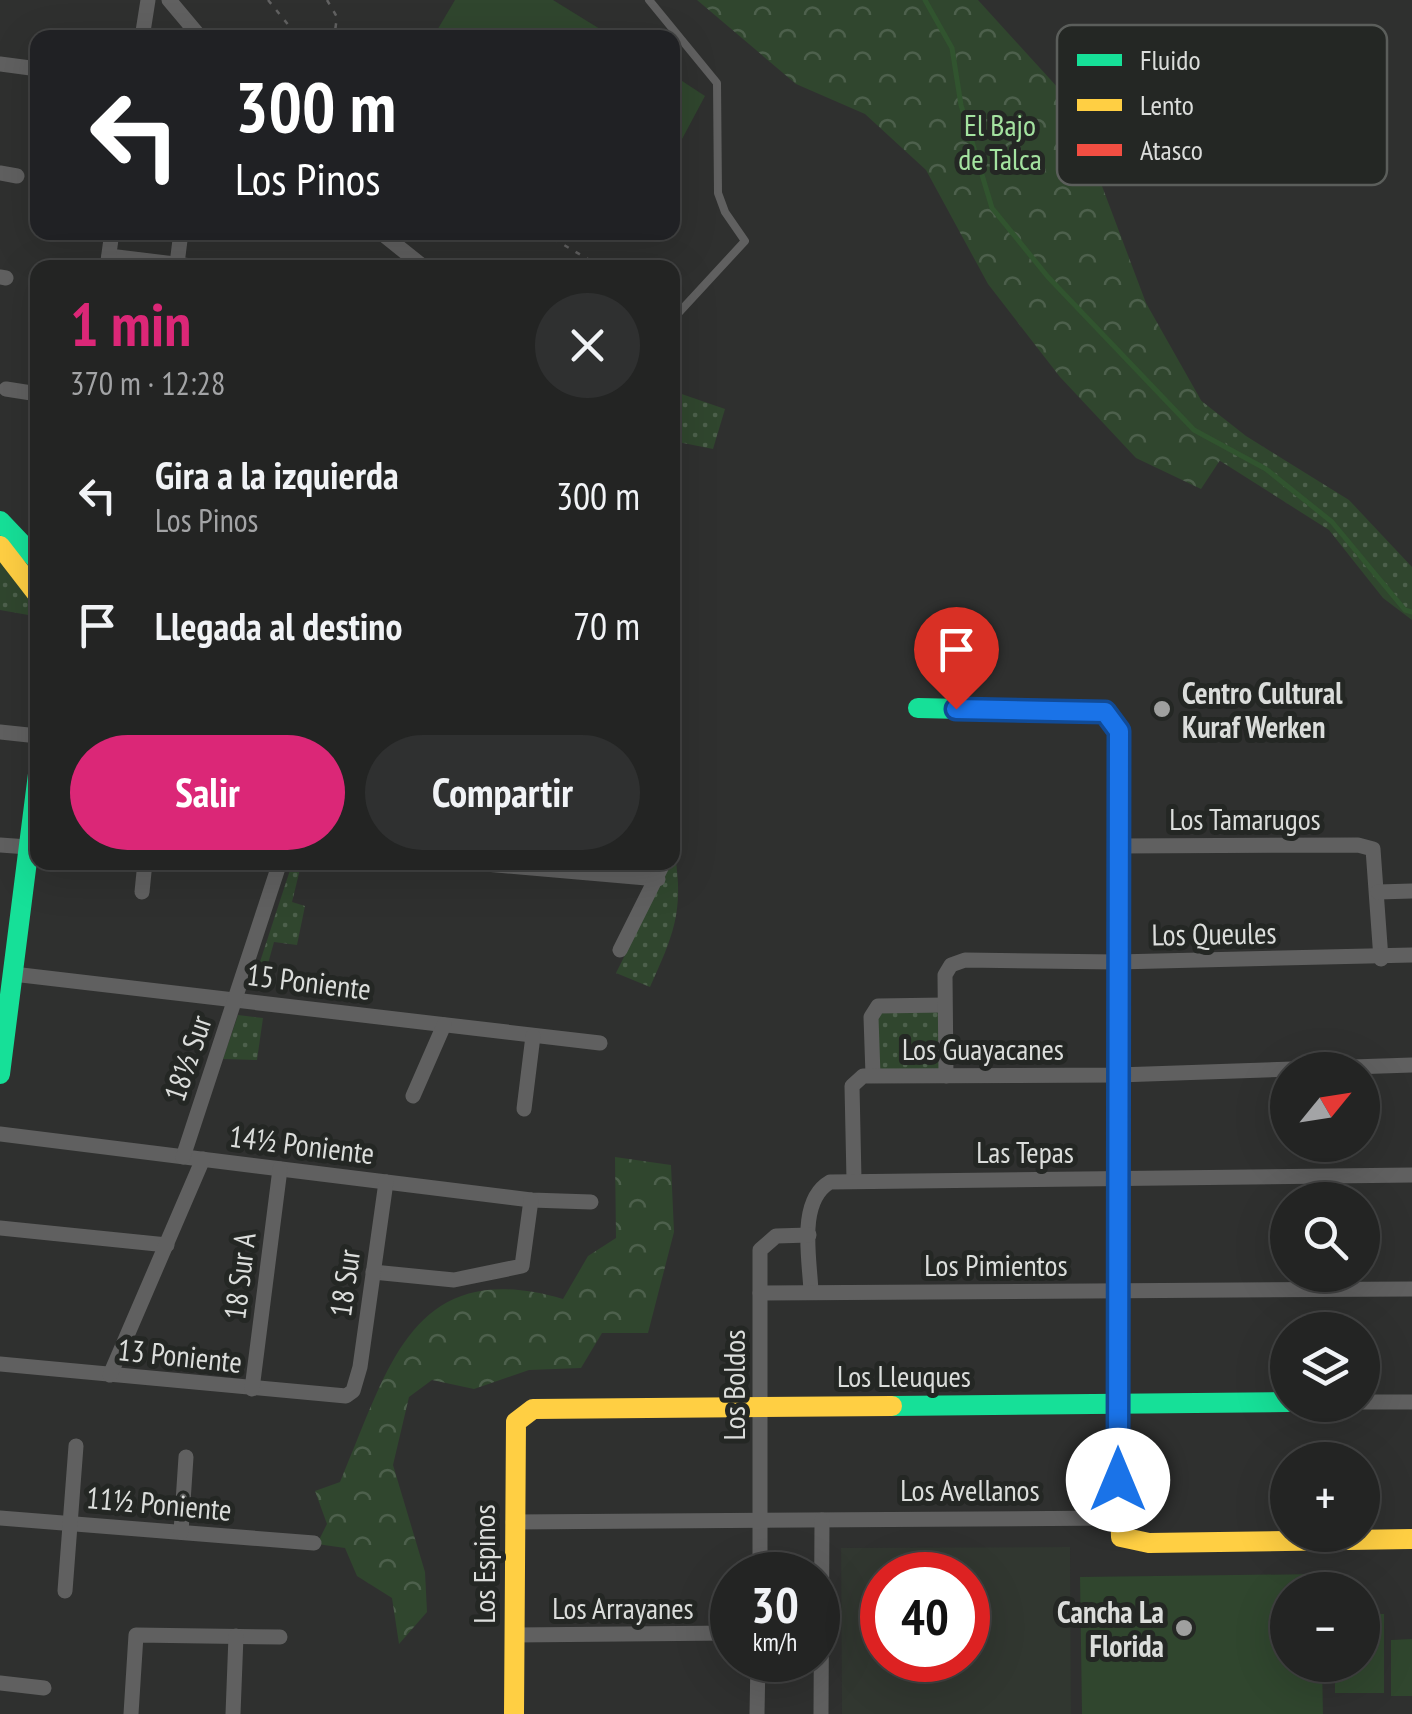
<!DOCTYPE html>
<html lang="es">
<head>
<meta charset="utf-8">
<style>
	body { margin:0; font-family:"PT Sans Narrow",sans-serif; background:#2f3030; color:#f1f3f6; height:100vh; display:flex; flex-direction:column; font-size:38px; white-space:nowrap }
	* { box-sizing:border-box; margin:0 }
	p { font-size:32px; color:#a3a4a6 }
	.icon { flex:none; width:55px; height:55px; fill:none; stroke:currentColor; stroke-width:2; stroke-linecap:round; stroke-linejoin:round }
	.map { position:relative; flex:1; overflow:hidden }
	.details { position:absolute; left:30px; top:260px; width:650px; height:610px; display:flex; flex-direction:column; background:#232423; border-radius:20px; box-shadow:0 10px 40px #0002,0 0 0 2px #404141 }
	.details>* { flex:none }
	.banner { position:absolute; left:30px; top:30px; width:650px; height:210px; border-radius:20px; box-shadow:0 10px 40px #0002,0 0 0 2px #404141; background:#202124; color:#fff; overflow:hidden }
	.needle { width:65px; rotate:60deg }
	.tools { position:absolute; left:1270px; top:1052px; display:grid; gap:20px }
	.tools a { display:grid; place-items:center; width:110px; height:110px; border-radius:50%; background:#232423; box-shadow:0 10px 40px #0002,0 0 0 2px #404141; font-size:50px }
	.speed { position:absolute; left:710px; top:1552px; display:flex; gap:20px; font-size:50px; font-weight:700; text-align:center }
	.speed>* { display:grid; place-content:center; width:130px; height:130px; border-radius:50%; background:#232423; box-shadow:0 10px 40px #0002,0 0 0 2px #404141; line-height:1 }
	.speed small { font-size:25px; font-weight:400 }
	.speed .limit { border:15px solid #d22; background:#fff; color:#111 }
	.pin { position:absolute; display:grid; place-items:center; width:85px; height:85px; color:#fff; margin:-102px -42px; border-radius:50% 50% 50% 0; rotate:-45deg; box-shadow:0 0 10px #0007 }
	.pin .icon { rotate:45deg }
	.me { position:absolute; width:110px; margin:-55px; rotate:0deg; stroke-linejoin:round; filter:drop-shadow(0 0 8px #0008) }
	.turn { display:flex; align-items:center; gap:35px; height:210px; padding:0 40px; font-size:45px }
	.turn .icon { width:130px; height:130px; stroke-width:2.5 }
	.turn b { display:block; font-size:70px; line-height:85px }
	.round { display:grid; place-items:center; flex:none; width:105px; height:105px; border-radius:52px; background:#2f3030 }
	.headline { display:flex; align-items:center; justify-content:space-between; height:170px; padding:0 40px }
	h1 { font-size:60px; font-weight:600; line-height:75px; color:#db2777 }
	.primary-button { display:flex; gap:20px; margin-top:auto; padding:20px 40px }
	.primary-button a { flex:1; height:115px; border-radius:60px; background:#db2777; color:#fff; font-size:40px; font-weight:600; line-height:115px; text-align:center }
	.primary-button a+a { background:#2f3030; color:#f1f3f6 }
	ul { padding:0; list-style:none }
	li { display:flex; align-items:center; gap:30px; height:130px; padding:0 40px }
	li div { flex:1 }
	li b { display:block; font-size:38px }
	li em { font-style:normal }
	.map>svg:first-child { display:block }
	.built { fill:#313730; fill-rule:evenodd }
	.grass { fill:url(#grass-dots) }
	.forest { fill:url(#forest-crowns) }
	.pitch { fill:#30462e }
	.lines { fill:none; stroke-linecap:round; stroke-linejoin:round }
	.stream { stroke:#31542f; stroke-width:5 }
	.path { stroke:#616161; stroke-width:2.5; stroke-dasharray:5 8; stroke-linecap:butt }
	.lane { stroke:#606060; stroke-width:8 }
	.street { stroke:#606060; stroke-width:15 }
	.fast { stroke:#16e098; stroke-width:20 }
	.slow { stroke:#ffcf43; stroke-width:20 }
	.jam { stroke:#f24e42; stroke-width:20 }
	.route-casing { stroke:#114b97; stroke-width:25 }
	.route { stroke:#1a73e8; stroke-width:18 }
	.poi-dot { fill:#9fa09f; stroke:#242724; stroke-width:4 }
	.labels { text-anchor:middle; dominant-baseline:central; stroke-width:10; stroke-linejoin:round; paint-order:stroke }
	.park-label { font-size:30px; fill:#a4e3a0; stroke:#242724 }
	.poi-label { font-size:30px; font-weight:bold; fill:#dbdddb; stroke:#242724; text-anchor:start }
	.street-label { font-size:30px; fill:#dbdddb; stroke:#242724 }
	.key { fill:#242724; stroke:#5b5e5b; stroke-width:2.5 }
	.key-label { font-size:28px; fill:#dbdddb }
</style>
</head>
<body>
<div class="map">
<svg width="1412" height="1714" viewBox="0 0 1412 1714">
	<defs>
		<pattern id="grass-dots" width="8" height="8" patternUnits="userSpaceOnUse" patternTransform="scale(2.5)"><rect width="8" height="8" fill="#30462e"/><path d="M2 2h.1M6 6h.1" fill="none" stroke="#4d604c" stroke-width="1.8" stroke-linecap="round"/></pattern>
		<pattern id="forest-crowns" width="20" height="18" patternUnits="userSpaceOnUse" patternTransform="scale(2.5)"><rect width="20" height="18" fill="#30462e"/><path d="M2 6a3 3 0 1 1 6 0M12 15a3 3 0 1 1 6 0" fill="none" stroke="#4d604c"/></pattern>
	</defs>
	<rect width="100%" height="100%" fill="#2f302f"/>
	<path class="built" d="M1070 1547 1071 1714H842L841 1548ZM968 1575V1660H882V1575Z"/>
	<g class="grass">
		<path d="M1138 351 1246 436 1349 500 1412 567V620L1383 598 1329 530 1176 433Z"/>
		<path d="M673 391 725 409 713 449 673 441Z"/>
		<path d="M0 546 34 601V616L0 610Z"/>
		<path d="M675 855C684 912 673 936 650 987L616 973Z"/>
		<path d="M301 865 292 902 305 906 297 945 274 942 266 971H257L291 867Z"/>
		<path d="M944 1005 946 1076 873 1075 878 1006Z"/>
		<path d="M238 1015 263 1018 257 1060 223 1059Z"/>
	</g>
	<g class="forest">
		<path d="M697 0H978L1070 101 1146 303 1228 448 1201 489 1136 458 1060 377 988 284 926 170 865 114 796 84Z"/>
		<path d="M615 1157 671 1165 674 1232 648 1333H602L581 1368 529 1370 474 1389 432 1380 409 1397 393 1465 425 1572 427 1612 399 1644 392 1598 357 1576 345 1548 317 1544 327 1524 315 1491 340 1482C389 1368 411 1255 563 1299L588 1256 616 1238Z"/>
	</g>
	<g class="pitch">
		<path d="M455 0H553L613 37H433Z"/>
		<path d="M673 75 705 96 673 156Z"/>
		<path d="M1321 1574V1590H1288V1665H1322L1323 1714H1082L1080 1577Z"/>
		<path d="M1363 1614H1384V1693H1335V1665H1362Z"/>
		<path d="M1412 1639V1696H1391V1640Z"/>
	</g>
	<g class="lines">
		<path class="stream" d="M925 0 952 48 961 105 992 208 1048 277 1194 430 1266 469 1332 522 1405 610 1412 612"/>
		<g class="path">
			<path d="M268 0 299 38"/>
			<path d="M327 0 337 17 334 38"/>
			<path d="M542 232 603 268"/>
			<path d="M672 433 680 435"/>
		</g>
		<path class="lane" d="M649 0 717 83 718 193 725 212 745 241 672 320"/>
		<g class="street">
			<path d="M169 0 201 38"/>
			<path d="M142 38 148 0"/>
			<path d="M0 64 38 69"/>
			<path d="M0 173 17 176"/>
			<path d="M380 232 425 268"/>
			<path d="M109 256 208 268"/>
			<path d="M177 264 181 232"/>
			<path d="M107 268 112 232"/>
			<path d="M0 277 6 278"/>
			<path d="M6 389 38 394"/>
			<path d="M0 732 38 736"/>
			<path d="M672 778H674"/>
			<path d="M0 845 28 847"/>
			<path d="M1117 846 1358 845 1373 849 1381 959"/>
			<path d="M463 862 658 879"/>
			<path d="M142 892 145 862"/>
			<path d="M1378 892 1412 891"/>
			<path d="M620 950 664 862"/>
			<path d="M13 974 600 1043"/>
			<path d="M873 1075 871 1017 878 1006 944 1005"/>
			<path d="M946 1076 945 975 951 965 965 960 1117 962 1412 955"/>
			<path d="M413 1096 444 1025"/>
			<path d="M524 1109 533 1036"/>
			<path d="M0 1134 531 1200 591 1202"/>
			<path d="M183 1157 280 862"/>
			<path d="M854 1180 852 1086 863 1076 1118 1075 1412 1065"/>
			<path d="M0 1228 167 1245"/>
			<path d="M373 1272 454 1280 522 1266 531 1200"/>
			<path d="M811 1292C810 1260 797 1201 830 1182L1412 1175"/>
			<path d="M760 1293 1412 1289"/>
			<path d="M0 1364 346 1396 353 1391 360 1367 386 1182"/>
			<path d="M110 1375 203 1159"/>
			<path d="M252 1389 280 1169"/>
			<path d="M1362 1402H1412"/>
			<path d="M0 1518 314 1543"/>
			<path d="M513 1522 1118 1518"/>
			<path d="M181 1532 186 1457"/>
			<path d="M760 1575V1250L776 1236 809 1235"/>
			<path d="M65 1591 76 1446"/>
			<path d="M514 1635 732 1633"/>
			<path d="M0 1683 44 1688"/>
			<path d="M131 1714 136 1635 280 1637"/>
			<path d="M233 1714 236 1636"/>
			<path d="M757 1714 758 1660"/>
			<path d="M821 1714 822 1520"/>
		</g>
		<g class="fast">
			<path d="M0 521 38 561"/>
			<path d="M918 708 1105 712 1119 731 1118 1059"/>
			<path d="M0 1074 38 774"/>
			<path d="M892 1406 1288 1402"/>
		</g>
		<g class="slow">
			<path d="M0 546 38 595"/>
			<path d="M1120 1500 1121 1537 1149 1543 1412 1539"/>
			<path d="M514 1714 516 1422 533 1409 892 1406"/>
		</g>
		<path class="jam" d="M1118 1059 1120 1500"/>
	</g>
	<g class="lines">
		<g class="route-casing">
			<path id="route" d="M956 709 1105 712 1119 731 1118 1480"/>
		</g>
		<use href="#route" class="route"/>
	</g>
	<g class="poi-dot">
		<circle cx="1162" cy="709" r="10"/>
		<circle cx="1184" cy="1628" r="10"/>
	</g>
	<g class="labels">
		<g class="park-label">
			<text x="1000" y="124">El Bajo<tspan x="1000" dy="34">de Talca</tspan></text>
		</g>
		<g class="poi-label">
			<text x="1182" y="692">Centro Cultural<tspan x="1182" dy="34">Kuraf Werken</tspan></text>
			<text x="1164" y="1611" text-anchor="end">Cancha La<tspan x="1164" dy="34">Florida</tspan></text>
		</g>
		<g class="street-label">
			<text x="1245" y="818">Los Tamarugos</text>
			<text transform="translate(1214 933) rotate(-1)">Los Queules</text>
			<text transform="translate(309 981) rotate(7)">15 Poniente</text>
			<text x="983" y="1048">Los Guayacanes</text>
			<text transform="translate(187 1058) rotate(-71)">18½ Sur</text>
			<text transform="translate(302 1144) rotate(7)">14½ Poniente</text>
			<text x="1025" y="1151">Las Tepas</text>
			<text x="996" y="1264">Los Pimientos</text>
			<text transform="translate(239 1276) rotate(-83)">18 Sur A</text>
			<text transform="translate(344 1283) rotate(-82)">18 Sur</text>
			<text transform="translate(180 1355) rotate(6)">13 Poniente</text>
			<text x="904" y="1375">Los Lleuques</text>
			<text transform="translate(733 1385) rotate(-90)">Los Boldos</text>
			<text x="970" y="1489">Los Avellanos</text>
			<text transform="translate(159 1503) rotate(5)">11½ Poniente</text>
			<text transform="translate(483 1564) rotate(-90)">Los Espinos</text>
			<text x="623" y="1607">Los Arrayanes</text>
		</g>
	</g>
	<rect x="1057" y="25" width="330" height="160" rx="15" class="key"/>
	<rect x="1077" y="54" width="45" height="12" fill="#16e098"/>
	<rect x="1077" y="99" width="45" height="12" fill="#ffcf43"/>
	<rect x="1077" y="144" width="45" height="12" fill="#f24e42"/>
	<g class="key-label">
		<text x="1140" y="70">Fluido</text>
		<text x="1140" y="115">Lento</text>
		<text x="1140" y="160">Atasco</text>
	</g>
</svg>
<div class="tools">
<a><svg class="needle" viewBox="-14 -14 28 28"><path d="M0-13l5 13h-10z" fill="#e53935"/><path d="M0 13l5-13h-10z" fill="#a3a4a6"/></svg></a>
<a><svg class="icon" aria-label="search" viewBox="0 0 24 24"><circle cx="10" cy="10" r="6"/><path d="M15 15l6 6"/></svg></a>
<a><svg class="icon" aria-label="layers" viewBox="0 0 24 24"><path d="M12 4l9 5-9 5-9-5zM3 14l9 5 9-5"/></svg></a>
<a>+</a>
<a>−</a>
</div>
<div class="speed"><div>30<small>km/h</small></div><div class="limit">40</div></div>
<div class="pin" style="left:956px;top:709px;background:#d93025"><svg class="icon" aria-label="arrive" viewBox="0 0 24 24"><path d="M6 21V4h12l-3 4 3 4H6"/></svg></div>
<svg class="me" style="left:1118px;top:1480px" viewBox="-20 -20 40 40"><circle r="19" fill="#fff"/><path d="M0-13L10 11 0 6-10 11z" fill="#1a73e8"/></svg>
<div class="banner">
<div class="turn"><svg class="icon" aria-label="left" viewBox="0 0 24 24"><path d="M17 20v-9H6M10 6l-5 5 5 5"/></svg><div><b>300 m</b>Los Pinos</div></div>
</div>
<section class="details">
<div class="headline"><div><h1>1 min</h1><p>370 m · 12:28</p></div><a class="round"><svg class="icon" aria-label="close" viewBox="0 0 24 24"><path d="M6 6l12 12M18 6L6 18"/></svg></a></div>
<ul>
<li><svg class="icon" aria-label="left" viewBox="0 0 24 24"><path d="M17 20v-9H6M10 6l-5 5 5 5"/></svg><div><b>Gira a la izquierda</b><p>Los Pinos</p></div><em>300 m</em></li>
<li><svg class="icon" aria-label="arrive" viewBox="0 0 24 24"><path d="M6 21V4h12l-3 4 3 4H6"/></svg><div><b>Llegada al destino</b></div><em>70 m</em></li>
</ul>
<div class="primary-button"><a>Salir</a><a>Compartir</a></div>
</section>
</div>
</body>
</html>
